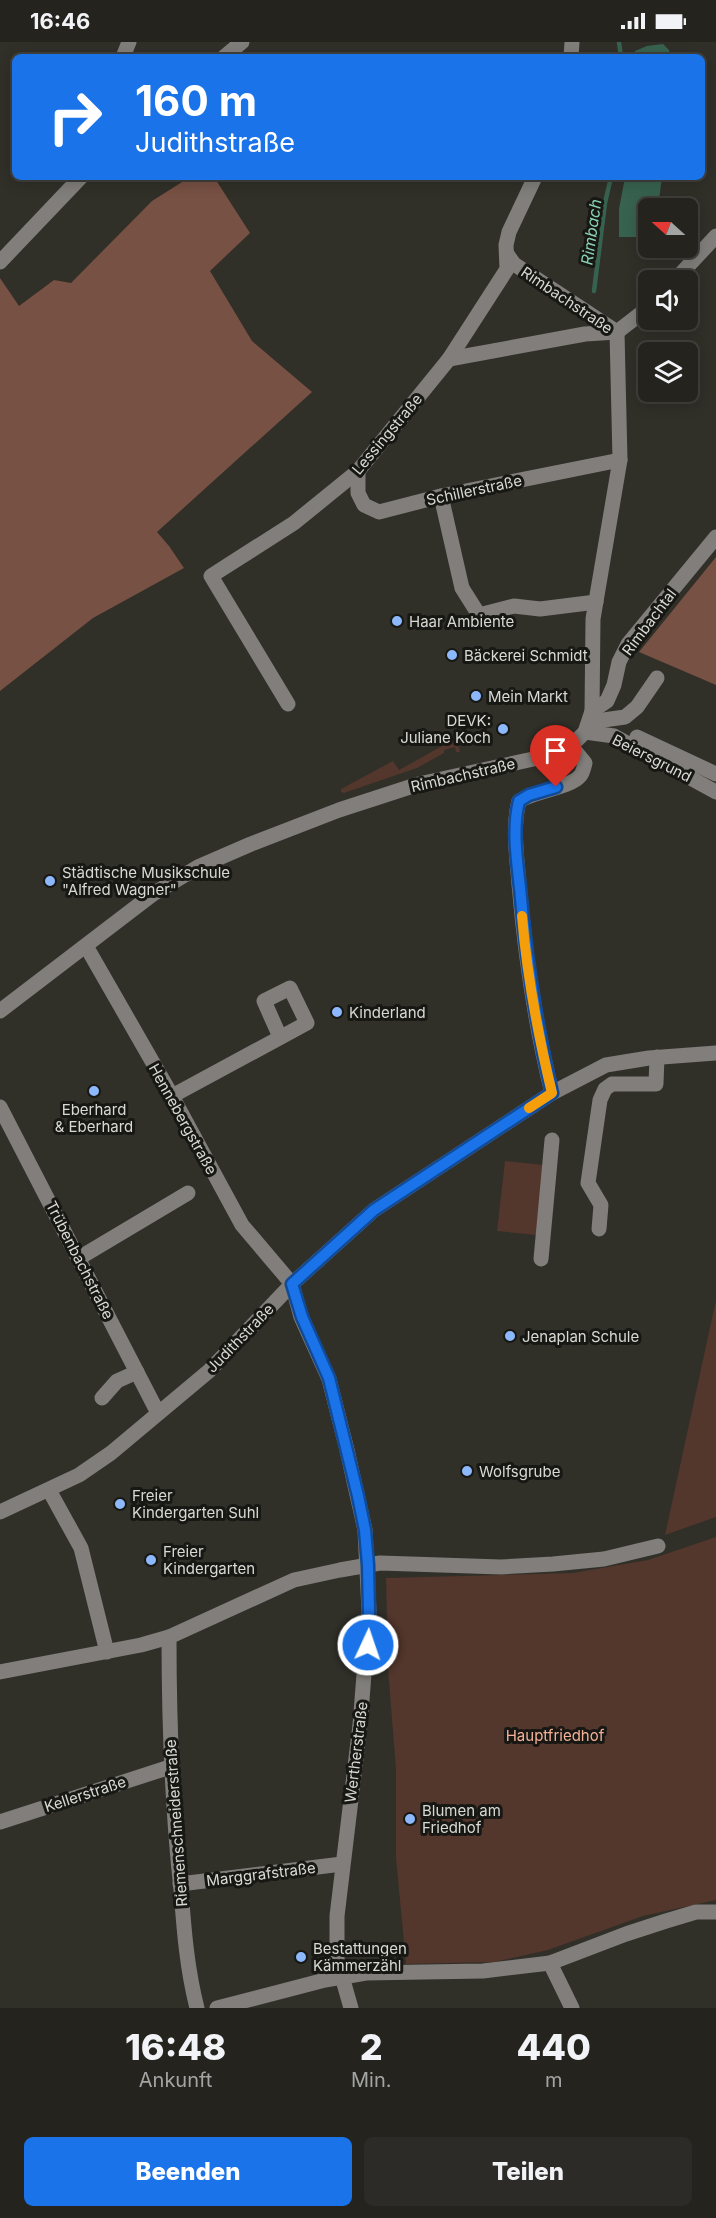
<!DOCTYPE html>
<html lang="de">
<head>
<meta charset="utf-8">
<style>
	body { margin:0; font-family:Inter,sans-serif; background:#2c2b27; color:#f1f3f6; height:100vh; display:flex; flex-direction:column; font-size:22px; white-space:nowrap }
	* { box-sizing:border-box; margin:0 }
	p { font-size:20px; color:#a3a4a4 }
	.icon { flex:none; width:33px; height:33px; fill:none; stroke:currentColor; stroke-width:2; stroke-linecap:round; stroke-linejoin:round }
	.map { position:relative; height:1966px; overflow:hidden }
	.details { display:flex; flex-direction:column; background:#24231e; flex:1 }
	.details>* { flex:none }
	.banner { position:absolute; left:12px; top:12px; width:693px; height:126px; border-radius:9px; box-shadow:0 3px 15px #0003,0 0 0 2px #41403c; background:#1a73e8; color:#fff; overflow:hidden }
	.needle { width:39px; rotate:291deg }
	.buttons { position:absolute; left:638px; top:156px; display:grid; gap:12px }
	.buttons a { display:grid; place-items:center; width:60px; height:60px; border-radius:9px; background:#24231e; box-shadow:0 3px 15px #0003,0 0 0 2px #41403c; font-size:30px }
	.pin { position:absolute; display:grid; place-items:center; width:51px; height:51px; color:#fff; margin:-62px -26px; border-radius:50% 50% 50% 0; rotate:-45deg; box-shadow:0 0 6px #0007 }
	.pin .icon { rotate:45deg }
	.me { position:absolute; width:66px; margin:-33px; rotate:3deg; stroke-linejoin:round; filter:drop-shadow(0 0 4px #0008) }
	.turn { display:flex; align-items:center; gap:21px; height:126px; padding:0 24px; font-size:27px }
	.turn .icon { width:78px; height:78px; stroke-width:2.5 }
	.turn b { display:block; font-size:42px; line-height:51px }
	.eta { display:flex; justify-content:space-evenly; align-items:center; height:102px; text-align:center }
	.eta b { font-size:36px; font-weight:800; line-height:42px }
	.action { display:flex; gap:12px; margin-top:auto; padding:12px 24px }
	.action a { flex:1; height:69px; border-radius:9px; background:#1a73e8; color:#fff; font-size:24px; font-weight:800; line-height:69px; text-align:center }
	.action a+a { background:#2c2b27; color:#f1f3f6 }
	.status { display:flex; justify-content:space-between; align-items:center; height:42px; padding:0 30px; background:#24231e; direction:ltr }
	.status svg { height:16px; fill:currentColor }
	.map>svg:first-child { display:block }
	.green { fill:#53362c }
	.forest { fill:#775143 }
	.water { fill:#386250 }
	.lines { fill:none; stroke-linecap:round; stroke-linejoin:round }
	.stream { stroke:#386250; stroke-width:4.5 }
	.minor { stroke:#817e7b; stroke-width:15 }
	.route-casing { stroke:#114b97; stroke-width:15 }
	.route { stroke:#1a73e8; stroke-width:10 }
	.slow { stroke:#f59e0b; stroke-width:10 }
	.poi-dot { fill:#8db9fc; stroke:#171714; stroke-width:2 }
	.labels { text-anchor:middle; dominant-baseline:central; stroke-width:6; stroke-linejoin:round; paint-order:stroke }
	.street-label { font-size:15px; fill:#d9d9d4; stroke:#171714 }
	.poi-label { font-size:15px; fill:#d9d9d4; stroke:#171714; text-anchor:start }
	.park-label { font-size:15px; fill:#f4b198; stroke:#171714 }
	.water-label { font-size:16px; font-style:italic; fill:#88d1b2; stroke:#171714 }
</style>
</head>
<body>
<div class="status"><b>16:46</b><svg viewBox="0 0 49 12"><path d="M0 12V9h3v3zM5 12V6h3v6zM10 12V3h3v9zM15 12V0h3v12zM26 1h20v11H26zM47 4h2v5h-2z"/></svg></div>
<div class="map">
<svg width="716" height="1966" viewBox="0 0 716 1966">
	<rect width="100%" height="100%" fill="#302f28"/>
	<g class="green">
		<path d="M453 698 458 702 460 710H456L455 705 444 708V711L417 726 344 751 341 750V747L393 719 399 728Z"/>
		<path d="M505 1119 544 1123 536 1193 497 1189Z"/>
		<path d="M716 1258V1475L665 1493Z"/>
		<path d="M716 1495V1858L643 1874 548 1908 494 1920 406 1922 396 1816V1728L388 1626 386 1536 573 1531 648 1518Z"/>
	</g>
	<g class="forest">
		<path d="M190 135H214L250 191 210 229 252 299 312 350 157 490 169 504 184 526 93 576 0 649V236L19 264 54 238 71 241 152 159Z"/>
		<path d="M716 515V643L639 610Z"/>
	</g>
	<g class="water">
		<path d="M663 2 669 8 671 15H634L635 9 647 4Z"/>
		<path d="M625 135H662L658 166H648V195H619V167Z"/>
	</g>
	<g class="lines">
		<g class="stream">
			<path d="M619 0 621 15"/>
			<path d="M594 249 605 161 611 135"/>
		</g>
		<g class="minor">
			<path d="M123 15 129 0"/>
			<path d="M224 15 242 0"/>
			<path d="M571 15 572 0"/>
			<path d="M507 212 514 222 617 290"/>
			<path d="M0 220 81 135"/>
			<path d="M675 238 716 194"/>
			<path d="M617 290 648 266"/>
			<path d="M449 317 585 292 617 290"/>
			<path d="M358 429V451L364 463 379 470 441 454 620 418"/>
			<path d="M441 454 462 546 479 573 514 564 540 567 596 560"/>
			<path d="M288 662 211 534 294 481 358 429 449 317 507 227 506 203 509 190 535 135"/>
			<path d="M592 669 607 659 614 643 619 620 628 602 716 495"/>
			<path d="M589 680 625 675 637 665 657 636"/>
			<path d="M585 690 614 694 716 750"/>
			<path d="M637 695 716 732"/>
			<path d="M86 904 172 1054 242 1183 292 1242 301 1275 329 1337 347 1408 365 1488 369 1569 360 1683 337 1874V1917L351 1966"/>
			<path d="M0 969 153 852 198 825 251 802 339 768 419 742 547 714 571 704 585 690 592 669 593 577 620 418 617 290"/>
			<path d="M552 1051C535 982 525 912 519 842 517 815 512 786 519 759 535 749 570 746 580 734 583 731 584 725 585 721L571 704"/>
			<path d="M172 1054 307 981 290 946 264 959 280 995"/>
			<path d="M0 1065 158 1371"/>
			<path d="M599 1187 601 1163 588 1141 600 1058 605 1047 612 1042H656L657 1015"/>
			<path d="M79 1216 188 1151"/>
			<path d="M541 1217 552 1098"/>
			<path d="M102 1356 117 1339 137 1330"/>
			<path d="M49 1448 81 1506 107 1610"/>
			<path d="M0 1470 79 1433 111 1411 209 1329 292 1242 374 1168 552 1051 606 1023 649 1016 716 1011"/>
			<path d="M169 1595C169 1680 172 1764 181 1848 184 1888 187 1927 197 1966"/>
			<path d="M0 1630 141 1603 169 1595 294 1538 340 1528 380 1521 501 1525 553 1522 604 1517 658 1504"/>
			<path d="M0 1780 170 1725"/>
			<path d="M180 1842 342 1822"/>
			<path d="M550 1921 572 1966"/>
			<path d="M217 1966 325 1938 366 1931 483 1929 550 1921 626 1892 666 1879 696 1870H716"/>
		</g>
	</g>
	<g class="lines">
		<g class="route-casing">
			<path id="route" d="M368 1603 369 1569 368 1523 365 1488 358 1454 329 1336 302 1275 292 1242 374 1168 552 1051C536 983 526 916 520 846 517 818 512 787 519 759L529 753 556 745"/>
		</g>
		<use href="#route" class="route"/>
		<path class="slow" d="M522 874C527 934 538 993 552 1051L529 1066"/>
	</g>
	<g class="poi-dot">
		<circle cx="397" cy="579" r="6"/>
		<circle cx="452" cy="613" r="6"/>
		<circle cx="476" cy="654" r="6"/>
		<circle cx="503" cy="687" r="6"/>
		<circle cx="50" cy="839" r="6"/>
		<circle cx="337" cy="970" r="6"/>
		<circle cx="94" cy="1049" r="6"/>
		<circle cx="510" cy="1294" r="6"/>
		<circle cx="467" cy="1429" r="6"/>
		<circle cx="120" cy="1462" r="6"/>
		<circle cx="151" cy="1518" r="6"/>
		<circle cx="410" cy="1777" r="6"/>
		<circle cx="301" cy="1915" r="6"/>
	</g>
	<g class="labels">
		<g class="street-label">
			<text transform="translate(567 258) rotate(34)">Rimbachstraße</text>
			<text transform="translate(387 392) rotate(-50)">Lessingstraße</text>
			<text transform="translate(474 448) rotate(-12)">Schillerstraße</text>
			<text transform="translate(649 580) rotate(-53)">Rimbachtal</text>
			<text transform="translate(652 716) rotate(27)">Beiersgrund</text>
			<text transform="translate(463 733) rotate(-13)">Rimbachstraße</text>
			<text transform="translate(183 1077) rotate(61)">Hennebergstraße</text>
			<text transform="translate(80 1218) rotate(63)">Trübenbachstraße</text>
			<text transform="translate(240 1296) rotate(-46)">Judithstraße</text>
			<text transform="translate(356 1710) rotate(-83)">Wertherstraße</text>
			<text transform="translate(85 1752) rotate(-18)">Kellerstraße</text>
			<text transform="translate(176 1781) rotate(-94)">Riemenschneiderstraße</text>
			<text transform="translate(261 1832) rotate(-7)">Marggrafstraße</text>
		</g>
		<g class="poi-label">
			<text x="409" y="579">Haar Ambiente</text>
			<text x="464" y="613">Bäckerei Schmidt</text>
			<text x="488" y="654">Mein Markt</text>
			<text x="491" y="678" text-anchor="end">DEVK:<tspan x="491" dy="17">Juliane Koch</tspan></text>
			<text x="62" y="830">Städtische Musikschule<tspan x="62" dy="17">"Alfred Wagner"</tspan></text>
			<text x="349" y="970">Kinderland</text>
			<text x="94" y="1067" text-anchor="middle">Eberhard<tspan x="94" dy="17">&amp; Eberhard</tspan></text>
			<text x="522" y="1294">Jenaplan Schule</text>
			<text x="479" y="1429">Wolfsgrube</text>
			<text x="132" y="1453">Freier<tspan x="132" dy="17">Kindergarten Suhl</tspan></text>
			<text x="163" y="1509">Freier<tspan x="163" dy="17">Kindergarten</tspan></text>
			<text x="422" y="1768">Blumen am<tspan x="422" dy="17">Friedhof</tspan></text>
			<text x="313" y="1906">Bestattungen<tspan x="313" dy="17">Kämmerzähl</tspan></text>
		</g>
		<g class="park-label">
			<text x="555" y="1693">Hauptfriedhof</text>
		</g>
		<g class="water-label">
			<text transform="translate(591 190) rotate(-82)">Rimbach</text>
		</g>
	</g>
</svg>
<div class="buttons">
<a><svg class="needle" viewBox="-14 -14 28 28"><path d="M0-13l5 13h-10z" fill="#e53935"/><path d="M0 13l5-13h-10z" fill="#a3a4a4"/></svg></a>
<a><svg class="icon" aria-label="sound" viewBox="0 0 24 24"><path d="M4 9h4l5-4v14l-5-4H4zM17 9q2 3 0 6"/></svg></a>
<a><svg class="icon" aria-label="layers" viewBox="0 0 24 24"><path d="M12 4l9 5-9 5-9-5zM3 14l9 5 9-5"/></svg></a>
</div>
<div class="pin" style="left:556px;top:745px;background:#d93025"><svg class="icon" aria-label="arrive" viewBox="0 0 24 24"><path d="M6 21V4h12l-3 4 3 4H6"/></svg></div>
<svg class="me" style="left:368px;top:1603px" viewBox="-20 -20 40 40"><circle r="17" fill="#1a73e8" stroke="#fff" stroke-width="3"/><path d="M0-11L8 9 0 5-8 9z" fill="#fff"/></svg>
<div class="banner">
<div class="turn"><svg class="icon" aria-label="right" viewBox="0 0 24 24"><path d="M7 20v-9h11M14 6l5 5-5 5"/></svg><div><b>160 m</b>Judithstraße</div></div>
</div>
</div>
<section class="details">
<div class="eta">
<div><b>16:48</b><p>Ankunft</p></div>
<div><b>2</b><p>Min.</p></div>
<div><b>440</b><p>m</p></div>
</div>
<div class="action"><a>Beenden</a><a>Teilen</a></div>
</section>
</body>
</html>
